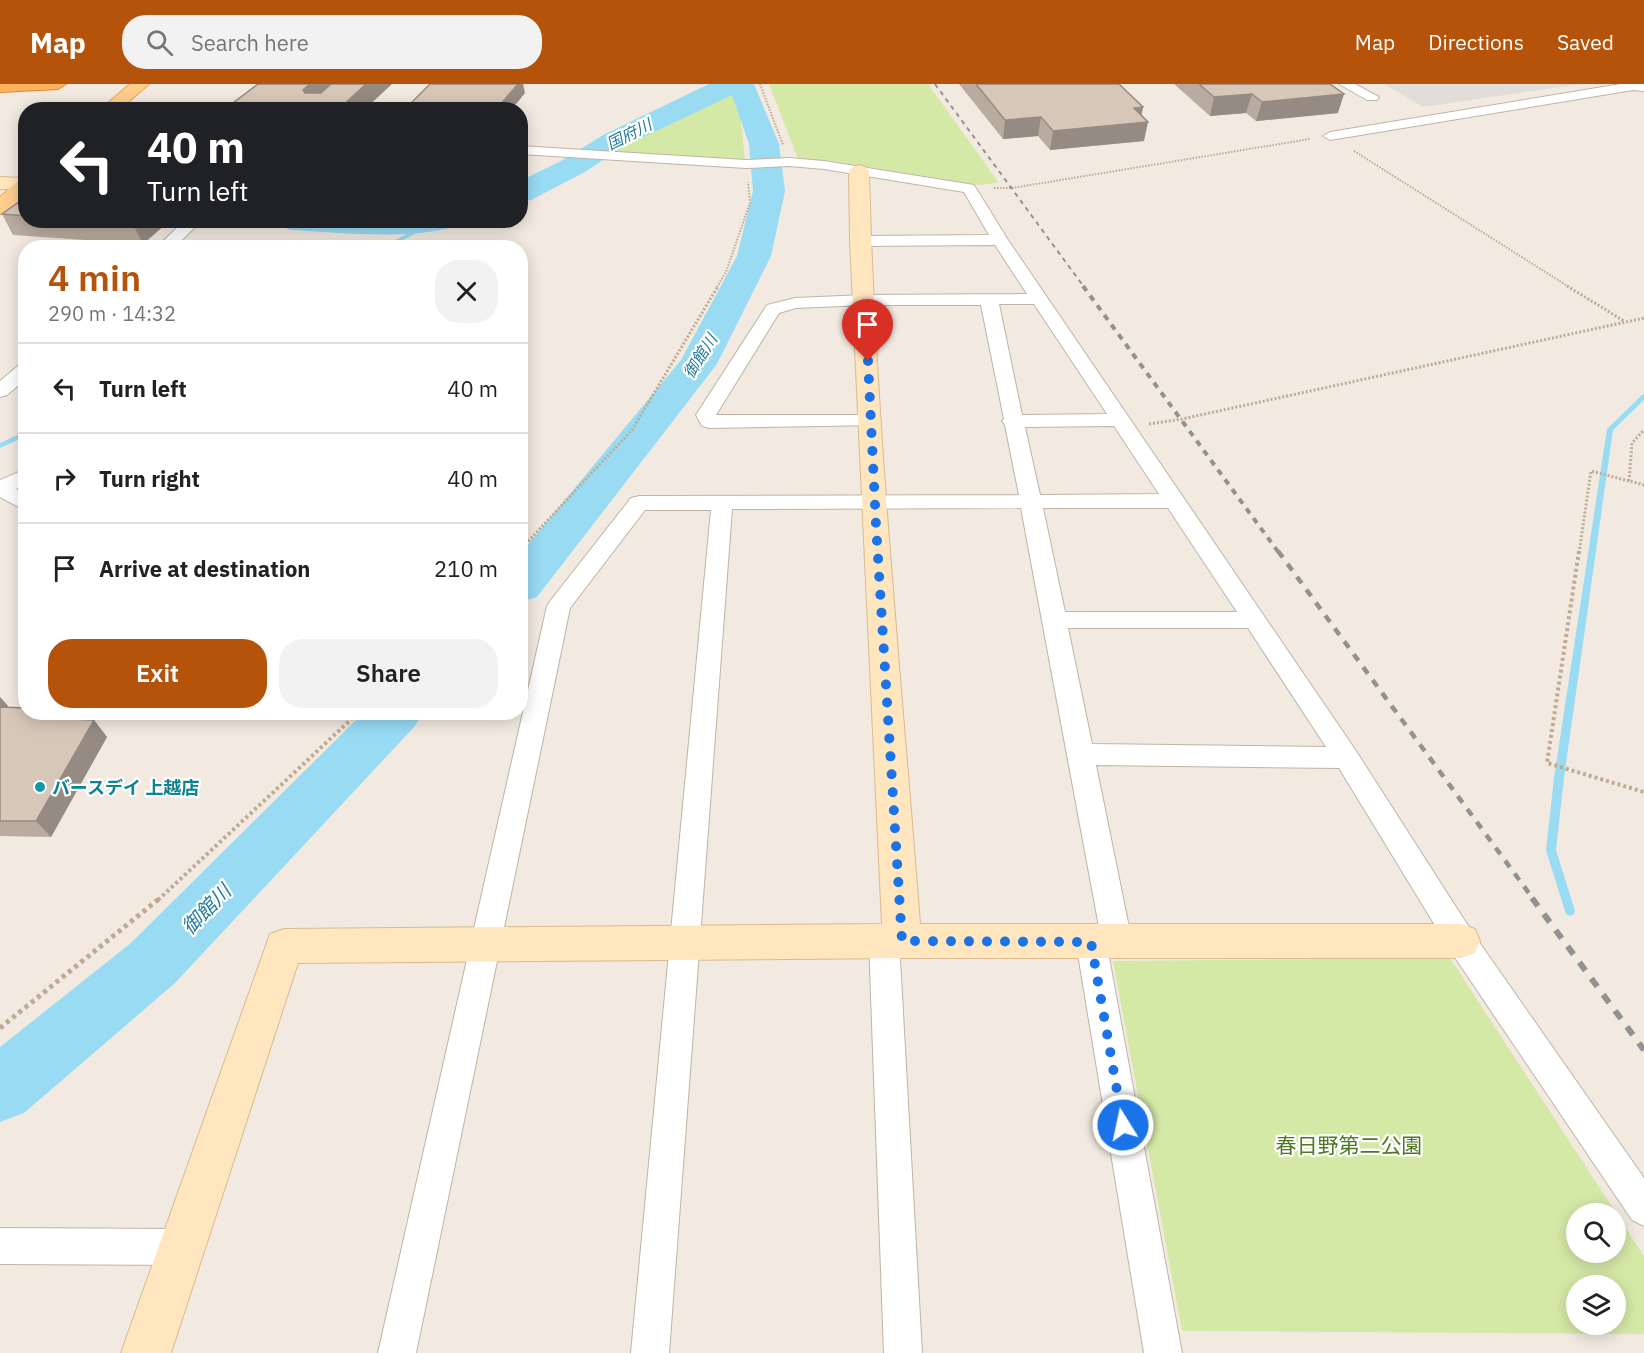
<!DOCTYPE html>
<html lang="en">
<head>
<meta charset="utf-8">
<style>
	body { margin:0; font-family:"IBM Plex Sans","Noto Sans JP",sans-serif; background:#f2f2f2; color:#222; height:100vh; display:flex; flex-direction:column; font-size:22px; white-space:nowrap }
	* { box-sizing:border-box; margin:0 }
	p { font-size:20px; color:#767676 }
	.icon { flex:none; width:33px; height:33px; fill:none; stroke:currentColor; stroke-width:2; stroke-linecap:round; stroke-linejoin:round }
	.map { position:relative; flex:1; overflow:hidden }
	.sheet { position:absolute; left:18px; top:156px; width:510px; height:480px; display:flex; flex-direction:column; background:#fff; border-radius:24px; box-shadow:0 3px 15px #0003 }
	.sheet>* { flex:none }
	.hud { position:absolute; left:18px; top:18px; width:510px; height:126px; border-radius:24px; box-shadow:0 3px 15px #0003; background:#202124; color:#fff; overflow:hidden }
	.controls { position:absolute; left:1566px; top:1119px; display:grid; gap:12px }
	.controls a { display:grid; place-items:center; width:60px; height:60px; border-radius:50%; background:#fff; box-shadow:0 3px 15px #0003; font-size:30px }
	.pin { position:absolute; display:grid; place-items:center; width:51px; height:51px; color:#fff; margin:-62px -26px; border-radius:50% 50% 50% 0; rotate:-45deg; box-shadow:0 0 6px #0007 }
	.pin .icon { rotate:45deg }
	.me { position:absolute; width:66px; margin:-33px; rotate:350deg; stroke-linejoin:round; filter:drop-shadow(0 0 4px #0008) }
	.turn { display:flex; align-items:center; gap:21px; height:126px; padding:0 30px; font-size:27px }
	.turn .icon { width:78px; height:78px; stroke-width:2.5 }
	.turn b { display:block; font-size:42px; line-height:51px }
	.round { display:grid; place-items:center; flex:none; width:63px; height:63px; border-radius:24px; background:#f2f2f2 }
	.overview { display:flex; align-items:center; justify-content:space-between; height:102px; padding:0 30px }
	h1 { font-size:36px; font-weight:600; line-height:45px; color:#b45309 }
	.cta { display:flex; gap:12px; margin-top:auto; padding:12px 30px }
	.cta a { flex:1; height:69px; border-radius:24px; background:#b45309; color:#fff; font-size:24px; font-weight:600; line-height:69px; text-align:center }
	.cta a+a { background:#f2f2f2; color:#222 }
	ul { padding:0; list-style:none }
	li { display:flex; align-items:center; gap:18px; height:90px; padding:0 30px; border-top:2px solid #e0e0e0 }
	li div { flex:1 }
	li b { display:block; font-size:22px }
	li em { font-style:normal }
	header { display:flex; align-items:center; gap:36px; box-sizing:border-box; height:84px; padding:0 30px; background:#b45309; color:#fff }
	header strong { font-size:28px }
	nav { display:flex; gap:33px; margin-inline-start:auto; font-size:21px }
	.search { width:420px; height:54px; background:#f2f2f2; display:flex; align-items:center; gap:15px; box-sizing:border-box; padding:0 21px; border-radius:24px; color:#767676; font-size:22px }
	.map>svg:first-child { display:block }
	.green { fill:#d5e9a7; fill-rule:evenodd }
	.parking { fill:#e1deda }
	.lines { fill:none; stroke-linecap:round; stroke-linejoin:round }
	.stream { fill:#98dbf3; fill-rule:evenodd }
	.river { fill:#98dbf3; fill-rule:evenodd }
	.street-casing { stroke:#c0b3a6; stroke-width:2 }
	.secondary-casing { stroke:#d8bb90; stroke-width:2 }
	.primary-casing { stroke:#e9a857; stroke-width:2 }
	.highway-casing { stroke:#e58428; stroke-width:2 }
	.path-far3 { stroke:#c0aa94; stroke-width:2; stroke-dasharray:1.5 1.5; stroke-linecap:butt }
	.path-far2 { stroke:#c0aa94; stroke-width:3; stroke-dasharray:2 2; stroke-linecap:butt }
	.path-far1 { stroke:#c0aa94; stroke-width:4; stroke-dasharray:3 3; stroke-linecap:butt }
	.path { stroke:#c0aa94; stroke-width:5; stroke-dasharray:4 4; stroke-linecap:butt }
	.street { fill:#fff; fill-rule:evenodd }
	.secondary { fill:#ffe6be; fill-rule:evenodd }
	.primary { fill:#ffce8d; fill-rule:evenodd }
	.highway { fill:#ffb35f; fill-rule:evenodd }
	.rail-far3 { stroke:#929292; stroke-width:2; stroke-dasharray:4.5 4.5; stroke-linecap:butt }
	.rail-far2 { stroke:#929292; stroke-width:4; stroke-dasharray:6 6; stroke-linecap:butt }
	.rail-far1 { stroke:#929292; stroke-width:4.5; stroke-dasharray:8 8; stroke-linecap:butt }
	.rail { stroke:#929292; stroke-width:6; stroke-dasharray:10 10; stroke-linecap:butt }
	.wall { fill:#b9ab9f }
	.shaded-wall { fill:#968b82 }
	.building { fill:#d7c7b9; stroke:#968b82; stroke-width:1.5 }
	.route { stroke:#1a73e8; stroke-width:10; stroke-dasharray:0 18 }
	.culture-dot { fill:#0f9aa8; stroke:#fff; stroke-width:2 }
	.labels { text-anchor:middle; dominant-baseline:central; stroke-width:4.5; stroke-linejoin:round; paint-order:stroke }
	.far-water-label { font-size:16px; font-style:italic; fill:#247a9b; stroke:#fff }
	.culture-label { font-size:18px; font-weight:bold; fill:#0d838f; stroke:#fff; text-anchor:start }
	.water-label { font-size:20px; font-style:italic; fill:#247a9b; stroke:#fff }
	.near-park-label { font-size:21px; fill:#4f7723; stroke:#fff }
</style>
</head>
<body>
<header>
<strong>Map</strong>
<div class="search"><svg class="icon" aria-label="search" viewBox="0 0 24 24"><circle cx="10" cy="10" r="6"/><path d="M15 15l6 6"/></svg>Search here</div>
<nav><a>Map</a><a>Directions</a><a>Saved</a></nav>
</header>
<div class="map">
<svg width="1644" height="1269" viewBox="0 0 1644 1269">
	<rect width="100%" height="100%" fill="#f2eae1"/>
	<g class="green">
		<path d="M769 0H928L999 99 980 101 831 77 798 75Z"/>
		<path d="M730 7 737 9 738 12 745 76 604 68 714 11Z"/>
		<path d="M1450 874 1644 1172V1250L1182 1247 1113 877ZM1576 1130H1616V1168H1576ZM1576 1202H1616V1240H1576Z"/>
	</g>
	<path class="parking" d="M1384 0H1581L1423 23Z"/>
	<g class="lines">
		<g class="stream">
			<path d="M430 138 435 139 388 164H380Z"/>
			<path d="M1644 310V316L1613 346 1564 694 1556 766 1575 827 1574 830 1570 832 1566 830 1565 827 1546 766 1554 694 1607 345 1642 311Z"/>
			<path d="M26 347V352L0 364V359Z"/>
		</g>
		<g class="river">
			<path d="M709 0H754L779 60 785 107 771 172 717 280 537 513 520 518V470L681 276 737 172 753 107 749 60 732 11 625 62 583 89 531 116 520 118V97L561 77 605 50Z"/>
			<path d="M276 136H460L455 143C402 156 346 149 292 146L281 143Z"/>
			<path d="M364 628H423L415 642 175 899 24 1029 0 1038V963L131 859Z"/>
		</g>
		<g class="street-casing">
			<g id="street">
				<path d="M1339 0H1355L1379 13 1377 16H1367Z"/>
				<path d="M1621 0H1644V7L1633 6 1330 56 1323 52 1330 48Z"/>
				<path d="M520 62 746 76 789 74 824 77 974 101 1008 156 1356 667 1472 848 1644 1094V1142L1632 1136 1450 866 1339 684 1096 681 1132 858 1128 868 1117 871 1108 868 1182 1269H1144L1076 858 1080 848 1091 845 1100 848 1021 424 732 425 669 1269H631L711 426H645L570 524 416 1269H378L547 522 551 516 631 414 639 412 1019 411 1005 341 1002 337 1004 335 981 221H865L796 224 779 229 716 331H871L878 333 881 337 878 341 709 344 702 342 696 331 767 221 795 214 865 211 1027 210 995 161 860 162 852 157 860 152 989 151 964 108 824 85 789 82 746 84 520 70ZM999 220H1034L1107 330 1022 331ZM1114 342 1159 410 1040 411 1025 343ZM1043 424H1168L1237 528H1065ZM1068 544H1248L1326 663 1092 660Z"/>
				<path d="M185 136H202L174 164H156Z"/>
				<path d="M26 280V295L7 311 0 313V297L19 281Z"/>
				<path d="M26 385V400L16 405 26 410V427L0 413V396Z"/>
				<path d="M884 844 895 848 899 857 922 1269H884L869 857 873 848Z"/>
				<path d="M0 1144 182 1145 195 1150 200 1163 195 1176 182 1181 0 1180Z"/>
			</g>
		</g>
		<g class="secondary-casing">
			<g id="secondary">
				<path d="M859 81 866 83 869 87C875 337 901 590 920 840H1461L1475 845 1480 857 1475 869 1461 874H902L298 879 171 1269H121L270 850 284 845 882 840 850 157 849 87 852 83Z"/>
				<path d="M0 93 26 94V106L0 105Z"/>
			</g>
		</g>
		<g class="primary-casing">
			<g id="primary">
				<path d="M130 0H149L119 26H100Z"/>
				<path d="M26 94V111L7 128 0 130V113L19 96Z"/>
			</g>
		</g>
		<g class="highway-casing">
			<path id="highway" d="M0 0H66L58 5 0 8Z"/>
		</g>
		<g class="path-far3">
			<path d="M760 0 783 61"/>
			<path d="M1354 67 1569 203"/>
			<path d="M994 104H1012L1310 55"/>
			<path d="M717 203 726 188 750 119 748 98"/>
		</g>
		<g class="path-far2">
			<path d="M1567 202 1624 237"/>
			<path d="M1149 340 1182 335 1644 234"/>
			<path d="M1629 397 1632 359 1644 346"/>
			<path d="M520 466 632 346 718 202"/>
			<path d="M1579 469 1591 387 1644 401"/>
		</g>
		<g class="path-far1">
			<path d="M1579 467 1547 679 1644 708"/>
			<path d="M158 816 359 628"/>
		</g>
		<path class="path" d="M0 944 160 814"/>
		<use href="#street" class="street"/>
		<use href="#secondary" class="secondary"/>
		<use href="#primary" class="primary"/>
		<use href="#highway" class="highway"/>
		<path class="rail-far3" d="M935 0 1084 203"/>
		<path class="rail-far2" d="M1083 202 1279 469"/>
		<path class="rail-far1" d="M1278 467 1534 816"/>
		<path class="rail" d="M1532 814 1644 966"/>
	</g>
	<g class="wall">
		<path d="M959 0H1119L1143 23 1141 31 1144 57 1050 66 1038 52 1003 55Z"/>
		<path d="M1174 0H1330L1338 29 1256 37 1246 29 1210 32Z"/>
		<path d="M525 9 511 26H413L411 19Z"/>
		<path d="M233 19 364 26H236Z"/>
		<path d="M26 113V136H166L167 139 143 160 13 151 2 130Z"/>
		<path d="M0 613 8 622 7 624 94 636 107 653 51 753 0 752Z"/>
	</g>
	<g class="shaded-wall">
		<path d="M310 0H334L309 24 303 6Z"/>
		<path d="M366 0H392L364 26H338Z"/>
		<path d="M518 0H523L525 9 511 26H501L500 21Z"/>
		<path d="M1252 10 1246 29 1210 32 1214 13Z"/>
		<path d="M1344 10 1338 29 1256 37 1262 18Z"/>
		<path d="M491 20 492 26H488L487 24Z"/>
		<path d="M1143 23 1140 39 1148 38 1144 57 1050 66 1053 47 1134 24Z"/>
		<path d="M1041 33 1038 52 1003 55 1005 36Z"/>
		<path d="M137 136H166L167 139 143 160 133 140Z"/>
		<path d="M0 613 8 622 0 635Z"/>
		<path d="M75 628H81L91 641 71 635Z"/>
		<path d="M94 636 107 653 51 753 36 737Z"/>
	</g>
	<g class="building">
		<path d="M258 0H310L303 6 305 9H321L331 0H366L338 26H306L233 19Z"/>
		<path d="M430 0H518L500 21 491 20 487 24 411 19Z"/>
		<path d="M976 0H1119L1143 23 1134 24 1148 38 1053 47 1041 33 1005 36Z"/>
		<path d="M1199 0H1330L1344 10 1262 18 1252 10 1214 13Z"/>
		<path d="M26 113V132L2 130Z"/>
		<path d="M87 136H137L133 140Z"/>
		<path d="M0 623 26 624V628H75L71 635 94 636 36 737H0Z"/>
	</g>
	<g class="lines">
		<path class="route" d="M868 277 876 441 902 857 1091 858 1123 1041"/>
	</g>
	<circle class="culture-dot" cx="40" cy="703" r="6"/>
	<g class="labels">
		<g class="far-water-label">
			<text transform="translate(629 50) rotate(-27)">国府川</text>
			<text transform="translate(700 272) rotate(-58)">御館川</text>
		</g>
		<g class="culture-label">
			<text x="52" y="703">バースデイ 上越店</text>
		</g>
		<g class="water-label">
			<text transform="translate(206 825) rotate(-46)">御館川</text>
		</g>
		<g class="near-park-label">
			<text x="1349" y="1061">春日野第二公園</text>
		</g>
	</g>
</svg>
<div class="controls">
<a><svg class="icon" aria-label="search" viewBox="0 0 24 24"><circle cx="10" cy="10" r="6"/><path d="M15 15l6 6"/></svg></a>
<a><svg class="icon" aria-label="layers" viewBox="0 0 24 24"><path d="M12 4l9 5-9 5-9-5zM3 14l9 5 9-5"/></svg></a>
</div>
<div class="pin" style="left:868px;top:277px;background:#d93025"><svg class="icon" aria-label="arrive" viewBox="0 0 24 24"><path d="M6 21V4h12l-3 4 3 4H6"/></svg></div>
<svg class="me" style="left:1123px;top:1041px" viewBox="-20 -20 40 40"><circle r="17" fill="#1a73e8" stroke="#fff" stroke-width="3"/><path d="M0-11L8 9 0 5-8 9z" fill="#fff"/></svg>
<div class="hud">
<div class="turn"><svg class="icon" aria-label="left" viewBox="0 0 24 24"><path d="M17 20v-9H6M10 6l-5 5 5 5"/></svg><div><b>40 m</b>Turn left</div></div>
</div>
<section class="sheet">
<div class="overview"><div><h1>4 min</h1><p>290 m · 14:32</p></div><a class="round"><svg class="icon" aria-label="close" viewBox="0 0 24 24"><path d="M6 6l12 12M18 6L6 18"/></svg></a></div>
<ul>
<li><svg class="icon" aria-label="left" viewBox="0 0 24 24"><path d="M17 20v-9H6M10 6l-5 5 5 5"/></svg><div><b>Turn left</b></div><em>40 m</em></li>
<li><svg class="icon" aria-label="right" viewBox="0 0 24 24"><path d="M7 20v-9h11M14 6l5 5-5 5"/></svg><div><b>Turn right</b></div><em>40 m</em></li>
<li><svg class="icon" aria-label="arrive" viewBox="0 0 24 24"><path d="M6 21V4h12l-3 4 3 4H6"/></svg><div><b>Arrive at destination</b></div><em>210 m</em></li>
</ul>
<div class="cta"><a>Exit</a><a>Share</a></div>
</section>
</div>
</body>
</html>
